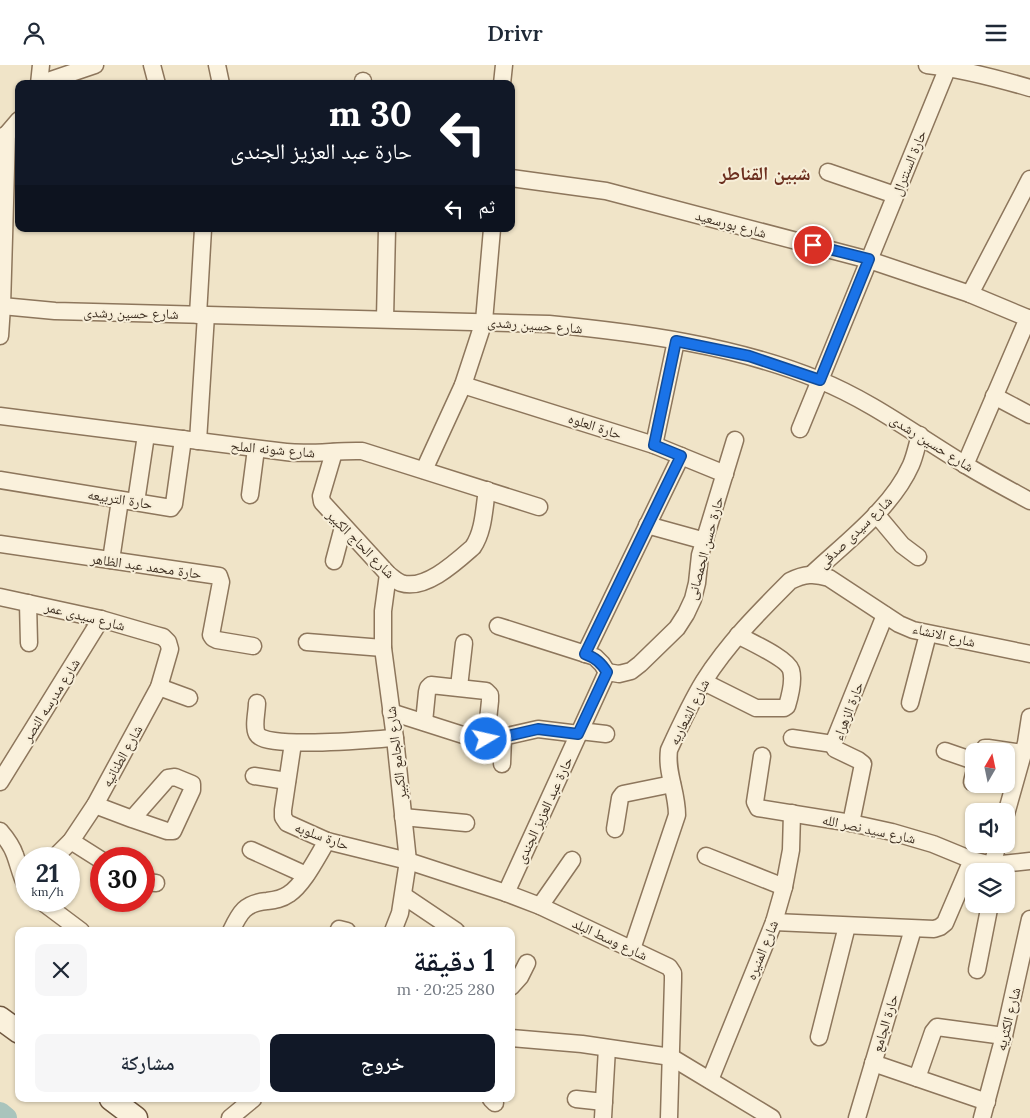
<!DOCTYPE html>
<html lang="ar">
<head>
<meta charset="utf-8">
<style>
	body { margin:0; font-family:Lora,"Noto Naskh Arabic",serif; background:#f6f6f7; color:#1f2937; direction:rtl; height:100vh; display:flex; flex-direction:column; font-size:19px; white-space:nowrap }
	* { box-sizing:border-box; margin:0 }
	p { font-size:16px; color:#747a83 }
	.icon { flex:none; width:28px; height:28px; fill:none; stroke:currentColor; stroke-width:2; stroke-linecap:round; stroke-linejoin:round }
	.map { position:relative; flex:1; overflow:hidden; direction:ltr }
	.details { position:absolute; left:15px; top:862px; width:500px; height:175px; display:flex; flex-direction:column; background:#fff; border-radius:10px; box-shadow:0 1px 4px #0004; direction:rtl }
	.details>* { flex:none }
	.top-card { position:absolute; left:15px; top:15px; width:500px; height:152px; border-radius:10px; box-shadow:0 1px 4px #0004; direction:rtl; background:#111827; color:#fff; overflow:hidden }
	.needle { width:32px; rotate:9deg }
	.tools { position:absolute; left:965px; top:678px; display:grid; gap:10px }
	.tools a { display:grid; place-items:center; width:50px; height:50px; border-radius:10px; background:#fff; box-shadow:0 1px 4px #0004; font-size:25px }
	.speed { position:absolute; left:15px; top:782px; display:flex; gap:10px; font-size:25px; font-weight:700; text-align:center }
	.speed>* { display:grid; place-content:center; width:65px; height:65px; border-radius:50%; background:#fff; box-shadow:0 1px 4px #0004; line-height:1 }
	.speed small { font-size:12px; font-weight:400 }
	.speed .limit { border:8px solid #d22; background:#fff; color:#111 }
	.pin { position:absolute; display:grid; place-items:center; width:42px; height:42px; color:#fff; margin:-21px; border:2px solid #fff; border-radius:50%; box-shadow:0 1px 5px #0007 }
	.me { position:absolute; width:55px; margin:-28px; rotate:81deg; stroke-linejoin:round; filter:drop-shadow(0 0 4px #0008) }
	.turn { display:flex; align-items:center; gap:18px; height:105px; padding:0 20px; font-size:22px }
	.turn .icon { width:65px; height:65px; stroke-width:2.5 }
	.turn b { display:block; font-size:35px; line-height:42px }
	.then { display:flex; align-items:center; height:48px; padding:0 20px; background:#0003; gap:10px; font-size:19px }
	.round { display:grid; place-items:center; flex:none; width:52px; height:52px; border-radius:10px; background:#f6f6f7 }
	.headline { display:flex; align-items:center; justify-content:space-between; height:85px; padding:0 20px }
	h1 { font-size:30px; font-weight:600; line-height:38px; color:#111827 }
	.primary-button { display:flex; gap:10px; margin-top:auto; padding:10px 20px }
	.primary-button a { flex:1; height:58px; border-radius:10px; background:#111827; color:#fff; font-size:20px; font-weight:600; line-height:58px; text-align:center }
	.primary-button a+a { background:#f6f6f7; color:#1f2937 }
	header { display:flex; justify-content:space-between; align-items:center; height:65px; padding:0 20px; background:#fff; font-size:22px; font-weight:600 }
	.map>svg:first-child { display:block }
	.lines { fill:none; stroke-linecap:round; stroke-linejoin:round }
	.canal { stroke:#a9c4bc; stroke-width:22 }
	.street-casing { stroke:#8d765c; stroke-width:19 }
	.secondary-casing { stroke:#6f573f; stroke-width:25 }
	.street { stroke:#faf1dc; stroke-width:16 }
	.secondary { stroke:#faf1dc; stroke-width:22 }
	.route-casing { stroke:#114b97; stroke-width:12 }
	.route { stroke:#1a73e8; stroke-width:9 }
	.labels { text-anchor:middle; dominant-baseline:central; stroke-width:4; stroke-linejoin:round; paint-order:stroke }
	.street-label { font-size:14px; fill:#3d2e20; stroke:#f7eed8 }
	.district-label { font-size:19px; font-weight:bold; fill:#6b2e1e; stroke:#f7eed8 }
</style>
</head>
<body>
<header><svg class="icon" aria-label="menu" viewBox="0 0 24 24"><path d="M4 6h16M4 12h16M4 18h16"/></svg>Drivr<svg class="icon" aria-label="person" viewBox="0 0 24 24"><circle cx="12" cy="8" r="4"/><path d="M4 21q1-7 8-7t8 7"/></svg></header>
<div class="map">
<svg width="1030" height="1053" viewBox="0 0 1030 1053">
	<rect width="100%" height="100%" fill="#f0e4c8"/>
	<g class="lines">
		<path class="canal" d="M0 1048 6 1053"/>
		<g class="street-casing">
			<g id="street">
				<path d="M152 0 157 19"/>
				<path d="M217 0 221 19"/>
				<path d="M927 0C962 4 996 13 1030 23"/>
				<path d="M363 16V19"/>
				<path d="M39 19 95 0"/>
				<path d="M39 19 41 0"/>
				<path d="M502 19 504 0"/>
				<path d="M0 73 7 69 19 55"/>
				<path d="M828 107 895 130"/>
				<path d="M511 113 606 126 869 195 970 229 1030 254"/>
				<path d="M970 229 1030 114"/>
				<path d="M2 241 55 246 549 259C640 268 734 280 819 315 871 336 916 370 964 399 985 412 1008 424 1030 436"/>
				<path d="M198 250 203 164"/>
				<path d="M385 254 387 164"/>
				<path d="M0 271 2 241 7 69"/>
				<path d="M463 320 654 380 725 409"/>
				<path d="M994 331 1030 350"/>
				<path d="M0 351 286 387C312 390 337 385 362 386L539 442"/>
				<path d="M800 364 948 2"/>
				<path d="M198 376 206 250"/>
				<path d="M654 380 676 276"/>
				<path d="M334 387 321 431 322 437 388 509C392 512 396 516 401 518 425 526 456 497 473 482 484 466 484 443 487 425"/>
				<path d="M965 400 1028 253"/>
				<path d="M424 405 463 320 484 256 492 164"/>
				<path d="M0 415 171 443 174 439 183 374"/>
				<path d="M250 430 256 384"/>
				<path d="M136 437 146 370"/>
				<path d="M876 449 902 480 918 492"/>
				<path d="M647 460 705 476"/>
				<path d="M0 479 219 511 221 517 211 570 213 573 217 575 253 581"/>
				<path d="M111 495 120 435"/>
				<path d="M334 496 343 462"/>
				<path d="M388 509 383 546V583L395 673 408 796 400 848 393 866"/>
				<path d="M812 509C846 477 892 443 911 400 915 391 917 380 920 370"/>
				<path d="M0 532 101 554 156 570 163 572 168 577 170 584 159 622 95 740 71 776 53 794"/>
				<path d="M28 538 29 578"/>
				<path d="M498 561 595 592 602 599 607 607"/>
				<path d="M307 577 383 583"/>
				<path d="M585 589 681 391"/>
				<path d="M607 607 619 609 631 606 640 599 677 563 686 549 693 534 697 518 700 490 735 375"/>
				<path d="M704 617 756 643H784L787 641C790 631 794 615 791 605 787 593 750 577 738 570"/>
				<path d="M159 622 189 633"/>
				<path d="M459 622 464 578"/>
				<path d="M257 638C257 647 253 661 257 669 265 685 375 674 395 673"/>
				<path d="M910 638 928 569"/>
				<path d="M391 647 463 670 486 674 503 672 538 664 579 669"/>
				<path d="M424 657 427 627 428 623 431 620 486 626 490 630V636L486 674"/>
				<path d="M580 666 606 669"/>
				<path d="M792 673 833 679"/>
				<path d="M293 678 283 745V752L287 758 327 776 408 796 506 828 540 841 669 902 673 908V915L669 1053"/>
				<path d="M945 686 974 696"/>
				<path d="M984 686 985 683H988L1023 688"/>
				<path d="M762 691 755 737 758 743 851 758 892 767 933 779 972 795 992 800 1030 796"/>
				<path d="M502 699 503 672"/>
				<path d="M254 711 287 716"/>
				<path d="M0 717 101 554"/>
				<path d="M972 717 974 709"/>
				<path d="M95 740 132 754 168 713 175 712 192 719V725L173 766H167L132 754"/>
				<path d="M1006 749 1026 678 1030 652"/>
				<path d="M403 752 466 758"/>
				<path d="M851 758 863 699 858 695 835 684 833 679 885 550"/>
				<path d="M615 764 620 733 623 729 672 719"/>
				<path d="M0 766C6 773 12 781 15 790 19 801 21 811 26 821"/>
				<path d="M71 776 101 795"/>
				<path d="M251 785 306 810"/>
				<path d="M706 791 784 822"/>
				<path d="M992 806V800L998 779"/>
				<path d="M144 817 156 818"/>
				<path d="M506 828 607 607"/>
				<path d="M404 831 456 866"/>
				<path d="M41 836 81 866"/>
				<path d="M540 841 572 795"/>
				<path d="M774 857 934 864 940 862 945 858 972 795"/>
				<path d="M339 864 347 866"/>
				<path d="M231 866C240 847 245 838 267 836 275 835 282 834 289 829 304 819 317 792 327 776"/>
				<path d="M632 884 677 750C677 726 666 708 669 685 680 661 691 637 704 616 728 578 759 547 790 516 804 509 814 508 829 513L899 559 913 565 1030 589"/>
				<path d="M977 905 990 839"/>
				<path d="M511 922 520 912 527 898"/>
				<path d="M819 972 847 861"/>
				<path d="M511 973 582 979 671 992 772 1053"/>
				<path d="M873 998 987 1037"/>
				<path d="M917 1013 933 967 937 962 1004 971"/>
				<path d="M710 1015 774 857 784 822 791 785 792 748"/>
				<path d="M491 1034 495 1038"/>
				<path d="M576 1034 604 1037"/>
				<path d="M230 1053 253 1034"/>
				<path d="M603 1053 607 983"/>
				<path d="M857 1053 913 864"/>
				<path d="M982 1053 1004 971 1030 854"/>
			</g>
		</g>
		<g class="secondary-casing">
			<g id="secondary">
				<path d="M0 953 19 967"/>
				<path d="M111 1034 136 1053"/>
			</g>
		</g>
		<use href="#street" class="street"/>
		<use href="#secondary" class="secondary"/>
	</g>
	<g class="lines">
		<g class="route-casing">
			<path id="route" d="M486 674 503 672 538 664 578 669 607 607C601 598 596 593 585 589L681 391 654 380 676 276 749 291 820 315 869 194 813 180"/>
		</g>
		<use href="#route" class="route"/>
	</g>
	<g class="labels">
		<g class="street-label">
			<text transform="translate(909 98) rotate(-68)">حارة السنترال</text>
			<text transform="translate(731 159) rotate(15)">شارع بورسعيد</text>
			<text transform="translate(131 248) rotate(1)">شارع حسين رشدى</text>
			<text transform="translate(535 260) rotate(4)">شارع حسين رشدى</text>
			<text transform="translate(595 361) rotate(18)">حارة العلوه</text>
			<text transform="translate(932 378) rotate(32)">شارع حسين رشدى</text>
			<text transform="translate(273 384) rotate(5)">شارع شونه الملح</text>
			<text transform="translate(120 434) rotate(9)">حارة التربيعه</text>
			<text transform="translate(855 467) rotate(-44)">شارع سيدى صدقى</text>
			<text transform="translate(361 479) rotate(45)">شارع الحاج الكبير</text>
			<text transform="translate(705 483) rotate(-75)">حارة حسن الحمصانى</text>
			<text transform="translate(146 501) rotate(8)">حارة محمد عبد الظاهر</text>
			<text transform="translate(85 551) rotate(14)">شارع سيدى عمر</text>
			<text transform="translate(944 570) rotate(13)">شارع الانشاء</text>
			<text transform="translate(51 635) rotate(-58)">شارع مدرسه النصر</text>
			<text transform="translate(848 646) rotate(-69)">حارة الزهراء</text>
			<text transform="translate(689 647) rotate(-63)">شارع الشعاريه</text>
			<text transform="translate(396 688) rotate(-97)">شارع الجامع الكبير</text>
			<text transform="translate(122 691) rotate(-61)">شارع الطنانيه</text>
			<text transform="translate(544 745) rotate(-65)">حارة عبد العزيز الجندى</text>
			<text transform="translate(869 764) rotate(12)">شارع سيد نصر الله</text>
			<text transform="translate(322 771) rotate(20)">حارة سلوبه</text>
			<text transform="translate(610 874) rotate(25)">شارع وسط البلد</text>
			<text transform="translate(762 885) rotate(-68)">شارع المنيره</text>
			<text transform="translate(1008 954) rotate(-76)">شارع الكثريه</text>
			<text transform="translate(885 958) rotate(-73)">حارة الجامع</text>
		</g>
		<g class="district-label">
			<text x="765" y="108">شبين القناطر</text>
		</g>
	</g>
</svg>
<div class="tools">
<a><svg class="needle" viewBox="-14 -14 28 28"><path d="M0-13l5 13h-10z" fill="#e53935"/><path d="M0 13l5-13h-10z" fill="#747a83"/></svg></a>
<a><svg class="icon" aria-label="sound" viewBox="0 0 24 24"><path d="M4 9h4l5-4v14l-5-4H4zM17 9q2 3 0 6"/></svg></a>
<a><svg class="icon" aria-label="layers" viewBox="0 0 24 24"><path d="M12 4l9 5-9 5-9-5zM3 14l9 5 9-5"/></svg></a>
</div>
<div class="speed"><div>21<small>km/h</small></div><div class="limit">30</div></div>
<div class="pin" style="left:813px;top:180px;background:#d93025"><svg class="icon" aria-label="arrive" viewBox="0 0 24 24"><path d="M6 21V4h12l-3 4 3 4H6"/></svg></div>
<svg class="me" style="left:486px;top:674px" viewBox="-20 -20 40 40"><circle r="17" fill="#1a73e8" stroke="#fff" stroke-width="3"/><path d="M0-11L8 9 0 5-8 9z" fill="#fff"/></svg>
<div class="top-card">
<div class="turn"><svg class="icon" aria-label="left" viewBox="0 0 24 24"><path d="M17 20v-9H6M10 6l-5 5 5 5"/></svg><div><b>30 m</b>حارة عبد العزيز الجندى</div></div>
<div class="then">ثم<svg class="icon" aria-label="left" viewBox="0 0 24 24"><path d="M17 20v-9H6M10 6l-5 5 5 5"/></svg></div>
</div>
<section class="details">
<div class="headline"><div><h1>1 دقيقة</h1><p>280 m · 20:25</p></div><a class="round"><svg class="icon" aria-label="close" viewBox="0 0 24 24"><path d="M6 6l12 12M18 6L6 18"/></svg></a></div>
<div class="primary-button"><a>خروج</a><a>مشاركة</a></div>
</section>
</div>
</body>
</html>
